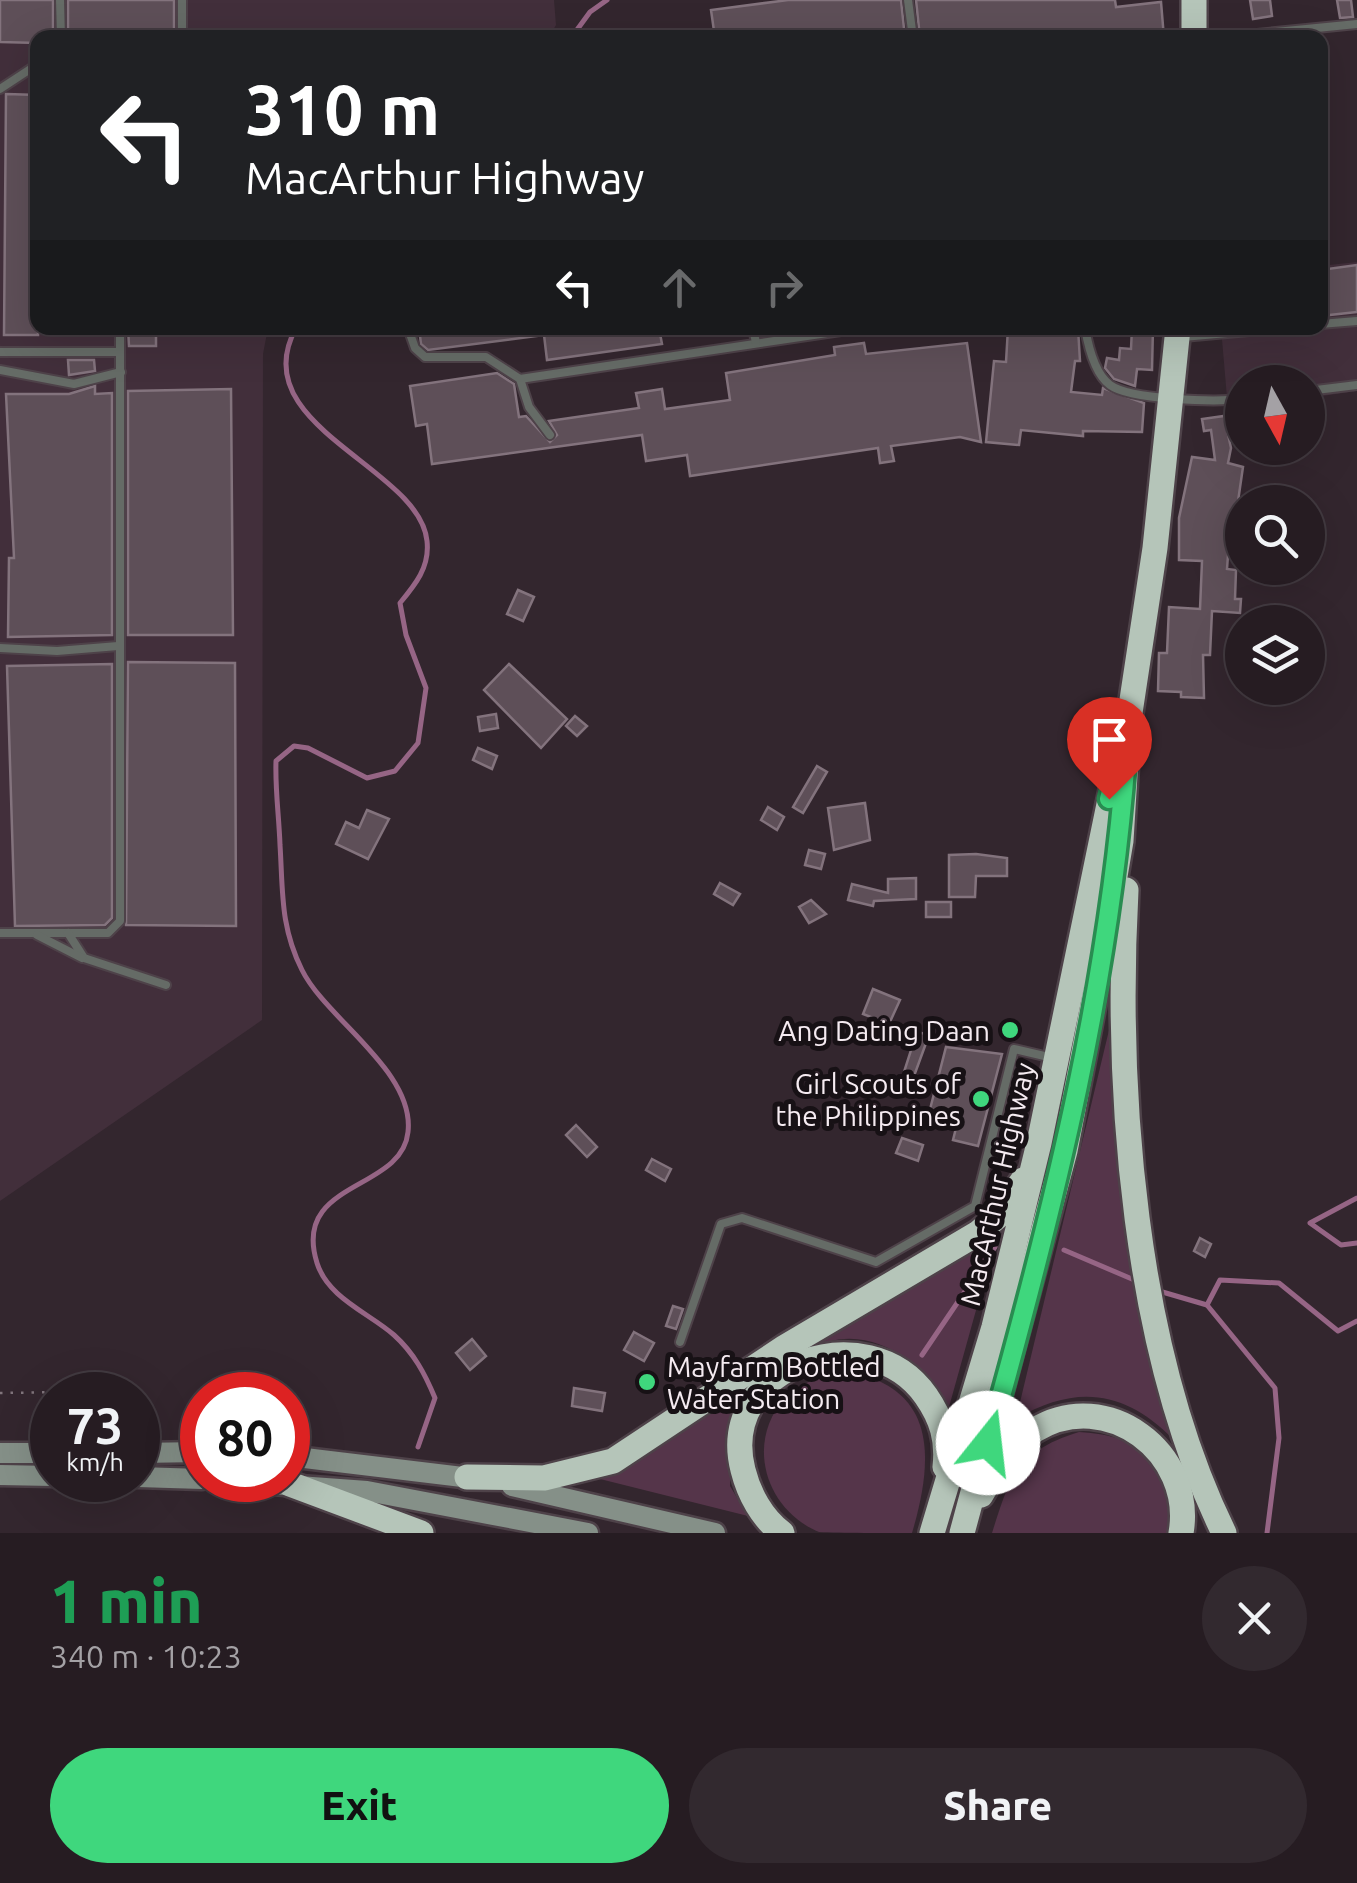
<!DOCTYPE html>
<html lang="en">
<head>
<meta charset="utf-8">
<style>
	body { margin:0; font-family:Ubuntu,sans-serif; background:#32292f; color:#f1f3f6; height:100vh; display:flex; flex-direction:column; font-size:38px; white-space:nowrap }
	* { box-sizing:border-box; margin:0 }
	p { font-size:32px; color:#a4a1a5 }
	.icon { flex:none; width:55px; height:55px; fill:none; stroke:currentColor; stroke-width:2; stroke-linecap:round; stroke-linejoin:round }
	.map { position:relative; height:1533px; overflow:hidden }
	.sheet { display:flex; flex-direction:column; background:#261c22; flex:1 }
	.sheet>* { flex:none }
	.top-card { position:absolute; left:30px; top:30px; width:1298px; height:305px; border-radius:20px; box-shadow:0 10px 40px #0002,0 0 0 2px #423a40; background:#202124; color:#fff; overflow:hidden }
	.needle { width:65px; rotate:172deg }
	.buttons { position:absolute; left:1225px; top:365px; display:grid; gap:20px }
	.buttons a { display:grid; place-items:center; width:100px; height:100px; border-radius:50%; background:#261c22; box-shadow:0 10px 40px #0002,0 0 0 2px #423a40; font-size:50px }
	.speed { position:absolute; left:30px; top:1372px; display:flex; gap:20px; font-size:50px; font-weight:700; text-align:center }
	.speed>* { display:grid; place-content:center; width:130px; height:130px; border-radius:50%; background:#261c22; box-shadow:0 10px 40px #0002,0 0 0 2px #423a40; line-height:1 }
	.speed small { font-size:25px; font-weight:400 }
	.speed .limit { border:15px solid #d22; background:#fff; color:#111 }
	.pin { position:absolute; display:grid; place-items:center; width:85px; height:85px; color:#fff; margin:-102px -42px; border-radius:50% 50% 50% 0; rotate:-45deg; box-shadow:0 0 10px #0007 }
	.pin .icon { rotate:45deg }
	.me { position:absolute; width:110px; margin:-55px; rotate:16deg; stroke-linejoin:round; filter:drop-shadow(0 0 8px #0008) }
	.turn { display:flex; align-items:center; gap:35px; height:210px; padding:0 50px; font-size:45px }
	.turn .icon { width:130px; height:130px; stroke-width:2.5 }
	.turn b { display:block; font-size:70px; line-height:85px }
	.lanes { display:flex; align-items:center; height:95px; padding:0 50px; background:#0003; justify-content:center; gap:50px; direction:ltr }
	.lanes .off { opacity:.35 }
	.round { display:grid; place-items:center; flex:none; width:105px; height:105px; border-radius:52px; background:#32292f }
	.overview { display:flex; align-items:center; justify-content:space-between; height:170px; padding:0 50px }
	h1 { font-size:60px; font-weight:800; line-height:75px; color:#1e9e55 }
	.primary-button { display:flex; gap:20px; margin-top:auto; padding:20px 50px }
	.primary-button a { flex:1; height:115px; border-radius:60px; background:#3fd77d; color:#111; font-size:40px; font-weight:800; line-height:115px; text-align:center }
	.primary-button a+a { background:#32292f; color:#f1f3f6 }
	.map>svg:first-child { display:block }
	.built { fill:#422f3b }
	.green { fill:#55354a }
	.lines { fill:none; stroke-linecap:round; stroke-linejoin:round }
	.stream { stroke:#966585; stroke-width:5 }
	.building { fill:#5e4f58; stroke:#83737d; stroke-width:2.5 }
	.lane-casing { stroke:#4e4249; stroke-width:12 }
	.secondary-casing { stroke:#4e4249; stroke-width:25 }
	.highway-casing { stroke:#4e4249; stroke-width:30 }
	.path { stroke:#81757c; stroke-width:2.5; stroke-dasharray:2.5 8; stroke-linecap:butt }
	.lane { stroke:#656b66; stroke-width:8 }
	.secondary { stroke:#859088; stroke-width:20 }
	.highway { stroke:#b5c5b9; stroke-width:25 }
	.route-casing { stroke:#298c51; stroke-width:25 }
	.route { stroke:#3fd77d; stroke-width:18 }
	.poi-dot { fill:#3fd77d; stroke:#171115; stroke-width:4 }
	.labels { text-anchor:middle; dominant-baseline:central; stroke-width:10; stroke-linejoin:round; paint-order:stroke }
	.poi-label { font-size:28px; fill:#f5ebf1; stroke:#171115; text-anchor:end }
	.street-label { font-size:28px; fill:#f5ebf1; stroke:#171115 }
</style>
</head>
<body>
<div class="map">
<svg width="1357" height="1533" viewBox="0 0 1357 1533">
	<rect width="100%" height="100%" fill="#33262e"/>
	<g class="built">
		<path d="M0 0H554L556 25 549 37 38 38V328H268L263 354 262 1020 0 1201Z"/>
		<path d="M1357 262V391L1308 398V382H1242V407L1228 409 1221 328H1320V266Z"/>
	</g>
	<g class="green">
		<path d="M1110 1026 1130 1254 1174 1440C1125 1390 1076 1384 1016 1419Z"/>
		<path d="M997 1235 949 1407C923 1360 860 1315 806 1353 779 1371 756 1400 732 1423L730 1486 748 1516 592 1477Z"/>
		<path d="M848 1372C939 1388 933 1462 912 1533 889 1533 839 1533 819 1532 765 1510 745 1442 785 1398 802 1380 825 1376 848 1372Z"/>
		<path d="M1079 1432C1148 1436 1169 1465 1170 1533H992C1010 1475 1018 1451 1079 1432Z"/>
	</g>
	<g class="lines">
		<g class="stream">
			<path d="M571 38 590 12 607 0"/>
			<path d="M296 328C242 426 420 467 427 541 430 567 415 585 400 603L406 635 426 688 418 743 395 771 367 778 308 748 294 746 276 761C275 790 279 816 280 845 283 891 280 926 302 970 326 1019 415 1071 408 1132 402 1192 291 1180 317 1263 328 1298 369 1313 394 1335 414 1353 425 1374 435 1398L418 1447"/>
			<path d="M1357 1198 1310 1223 1341 1245 1357 1243"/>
			<path d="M1064 1250 1139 1282"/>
			<path d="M1159 1291 1207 1305"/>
			<path d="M922 1355 995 1247"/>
			<path d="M1267 1533 1279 1438 1275 1388 1207 1305 1220 1280 1279 1283 1338 1331 1357 1321"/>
		</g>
	</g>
	<g class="building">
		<path d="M0 0H53V38H38V43L0 42Z"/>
		<rect x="68" y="0" width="106" height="38"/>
		<path d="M788 0H901L905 38H715L711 10Z"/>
		<path d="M916 0H1115L1116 7 1161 2 1164 38H1008V34L920 38Z"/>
		<path d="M1250 0H1270L1272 16 1253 19Z"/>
		<path d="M1337 0H1351L1353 17 1340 18Z"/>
		<path d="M6 94 38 95V335H4Z"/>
		<path d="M1357 265V312L1320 316V270Z"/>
		<path d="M128 328H156V346H129Z"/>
		<path d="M419 328H659L662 344 547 360 544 335 428 350 421 344Z"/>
		<path d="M1008 328H1078L1080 361H1075L1071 392 1102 395 1103 388 1144 403 1142 432 1083 431V436L1021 430 1019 445 986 442 994 361 1006 362Z"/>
		<path d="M1132 328H1153L1152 370 1137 369 1135 386 1114 379 1105 368 1107 358 1119 360 1120 348 1131 349Z"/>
		<path d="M864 343 866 354 967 343 981 442 960 437 891 446 894 461 880 463 878 448 690 476 687 455 646 461 642 435 432 464 427 424 416 426 410 386 497 373 514 384 519 417 526 416 550 442 557 435 549 421 639 408 636 393 662 389 665 409 730 400 726 373 835 355 834 347Z"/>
		<path d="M68 360H94L95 371 69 375Z"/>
		<path d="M95 386V394L112 393V635L8 637 9 558H14L6 394H69Z"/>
		<path d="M231 389 233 635H128V391Z"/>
		<path d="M1224 416 1231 448 1228 463 1243 467 1234 529 1230 528 1227 569 1236 570 1235 599H1241L1240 613 1212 611 1210 655H1203L1204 698 1181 697V692L1158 691 1159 653H1167L1169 607 1200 609 1202 561 1179 560V518L1192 457 1215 460 1211 430 1204 431 1202 419Z"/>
		<path d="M518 590 534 597 523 621 507 614Z"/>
		<path d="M128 662 235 663 236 926 126 925Z"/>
		<path d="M112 664V918L105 925 15 926 7 666Z"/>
		<path d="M509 664 567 719 541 748 484 690Z"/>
		<path d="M496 714 498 728 480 731 478 717Z"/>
		<path d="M575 716 587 726 577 736 566 726Z"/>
		<path d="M478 748 497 756 492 769 473 760Z"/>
		<path d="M817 766 827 772 803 813 793 807Z"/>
		<path d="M865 803 870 840 834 850 828 808Z"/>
		<path d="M768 807 784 817 777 830 761 820Z"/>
		<path d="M367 810 389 819 368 859 336 844 346 822 359 828Z"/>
		<path d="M809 850 825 854 821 869 805 865Z"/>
		<path d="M976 854 1007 858V876H976L975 897H949V855Z"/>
		<path d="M916 878V899L874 901 873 906 848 900 852 884 888 893V879Z"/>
		<path d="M720 883 740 894 733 905 714 894Z"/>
		<path d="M811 900 826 914 809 923 799 907Z"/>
		<rect x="926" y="902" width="25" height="15"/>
		<path d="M873 989 900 1000 889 1024 863 1014Z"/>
		<path d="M911 1030 929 1035 914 1076 904 1072 913 1044 908 1042Z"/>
		<path d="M946 1047 1002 1054 978 1146 953 1140 956 1128 927 1121Z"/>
		<path d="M576 1125 597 1147 587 1157 566 1135Z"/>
		<path d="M902 1138 923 1145 918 1161 896 1153Z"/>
		<path d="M652 1159 671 1169 665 1181 646 1170Z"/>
		<path d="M1200 1238 1211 1244 1205 1257 1194 1251Z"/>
		<path d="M673 1306 683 1309 676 1329 666 1326Z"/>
		<path d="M634 1332 654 1343 644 1361 624 1350Z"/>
		<path d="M472 1339 486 1356 470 1370 456 1353Z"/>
		<path d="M574 1388 605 1393 602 1411 572 1406Z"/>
	</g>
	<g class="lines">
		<g class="lane-casing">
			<g id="lane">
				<path d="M60 0 61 38"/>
				<path d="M908 0 913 38"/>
				<path d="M182 38V0"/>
				<path d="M1216 38 1357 24"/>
				<path d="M0 89 38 64"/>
				<path d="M1320 324 1357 321"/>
				<path d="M408 328 415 348 425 357H486L520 379 861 328"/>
				<path d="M753 328 756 343"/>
				<path d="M1085 328C1088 345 1095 374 1110 385 1130 400 1216 402 1242 399"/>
				<path d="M1183 337 1283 328"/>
				<path d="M0 352H120"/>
				<path d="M0 370 74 384 121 372"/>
				<path d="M520 379 529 407 550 435"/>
				<path d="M1308 391 1357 385"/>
				<path d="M0 648 57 651 118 646"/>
				<path d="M0 933H108L120 921V328"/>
				<path d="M68 933 84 958 166 985"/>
				<path d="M37 935 82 958"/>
				<path d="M680 1342 721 1224 742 1218 876 1262 975 1206 1014 1049 1053 1058"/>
			</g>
		</g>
		<g class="secondary-casing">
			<g id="secondary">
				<path d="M0 1453H52"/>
				<path d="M138 1453 202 1452"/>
				<path d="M288 1456 479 1479"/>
				<path d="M0 1475 52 1476"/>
				<path d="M138 1477 202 1479"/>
				<path d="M218 1480 367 1491 588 1533"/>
				<path d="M512 1486 715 1533"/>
			</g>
		</g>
		<g class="highway-casing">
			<g id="highway">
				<path d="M1194 38V0"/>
				<path d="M1126 890C1115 1092 1134 1350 1224 1533"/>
				<path d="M467 1477 544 1478 613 1461 785 1347 978 1233 997 1217 1023 1180"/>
				<path d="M290 1484 421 1533"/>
				<path d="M981 1495C995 1472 1011 1444 1035 1430 1107 1386 1195 1453 1181 1533"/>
				<path d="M782 1533C762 1518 749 1494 743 1470 716 1365 868 1313 926 1396 942 1419 948 1440 945 1467"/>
				<path d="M932 1533 994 1327 1039 1143 1114 780"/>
				<path d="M962 1533 1065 1151 1093 1005 1121 841 1128 726 1155 548 1178 328"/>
			</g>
		</g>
		<path class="path" d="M0 1393 63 1392"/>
		<use href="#lane" class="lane"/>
		<use href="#secondary" class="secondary"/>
		<use href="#highway" class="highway"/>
	</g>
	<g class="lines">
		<g class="route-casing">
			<path id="route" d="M988 1443C1054 1208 1114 970 1128 726L1109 799"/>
		</g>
		<use href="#route" class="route"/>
	</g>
	<g class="poi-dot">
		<circle cx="1010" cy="1030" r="10"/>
		<circle cx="981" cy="1099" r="10"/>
		<circle cx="647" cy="1382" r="10"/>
	</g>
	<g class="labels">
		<g class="poi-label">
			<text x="990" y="1030">Ang Dating Daan</text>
			<text x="961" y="1083">Girl Scouts of<tspan x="961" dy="32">the Philippines</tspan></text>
			<text x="667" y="1366" text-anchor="start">Mayfarm Bottled<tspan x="667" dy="32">Water Station</tspan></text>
		</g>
		<g class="street-label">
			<text transform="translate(997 1184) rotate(-77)">MacArthur Highway</text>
		</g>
	</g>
</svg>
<div class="buttons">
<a><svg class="needle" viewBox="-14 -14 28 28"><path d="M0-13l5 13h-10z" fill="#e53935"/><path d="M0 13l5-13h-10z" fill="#a4a1a5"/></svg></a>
<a><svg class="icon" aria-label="search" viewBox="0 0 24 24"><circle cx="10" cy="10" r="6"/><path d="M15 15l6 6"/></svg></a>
<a><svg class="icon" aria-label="layers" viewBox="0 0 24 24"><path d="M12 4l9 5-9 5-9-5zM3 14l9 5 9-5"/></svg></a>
</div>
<div class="speed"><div>73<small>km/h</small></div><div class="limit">80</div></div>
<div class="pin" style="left:1109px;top:799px;background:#d93025"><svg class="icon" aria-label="arrive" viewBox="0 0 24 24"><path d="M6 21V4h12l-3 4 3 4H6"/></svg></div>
<svg class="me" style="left:988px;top:1443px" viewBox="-20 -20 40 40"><circle r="19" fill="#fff"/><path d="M0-13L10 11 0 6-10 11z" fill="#3fd77d"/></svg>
<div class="top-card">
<div class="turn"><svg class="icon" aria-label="left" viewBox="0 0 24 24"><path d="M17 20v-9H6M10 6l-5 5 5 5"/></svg><div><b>310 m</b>MacArthur Highway</div></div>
<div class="lanes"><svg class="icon" aria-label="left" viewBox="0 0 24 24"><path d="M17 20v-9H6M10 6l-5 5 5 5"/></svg><svg class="icon off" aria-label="ahead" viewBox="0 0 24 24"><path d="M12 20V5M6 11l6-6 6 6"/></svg><svg class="icon off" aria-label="right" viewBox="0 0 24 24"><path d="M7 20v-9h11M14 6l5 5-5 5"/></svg></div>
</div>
</div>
<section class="sheet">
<div class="overview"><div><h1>1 min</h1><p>340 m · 10:23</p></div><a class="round"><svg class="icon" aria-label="close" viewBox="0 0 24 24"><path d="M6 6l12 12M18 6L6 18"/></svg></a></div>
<div class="primary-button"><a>Exit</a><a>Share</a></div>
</section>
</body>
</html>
